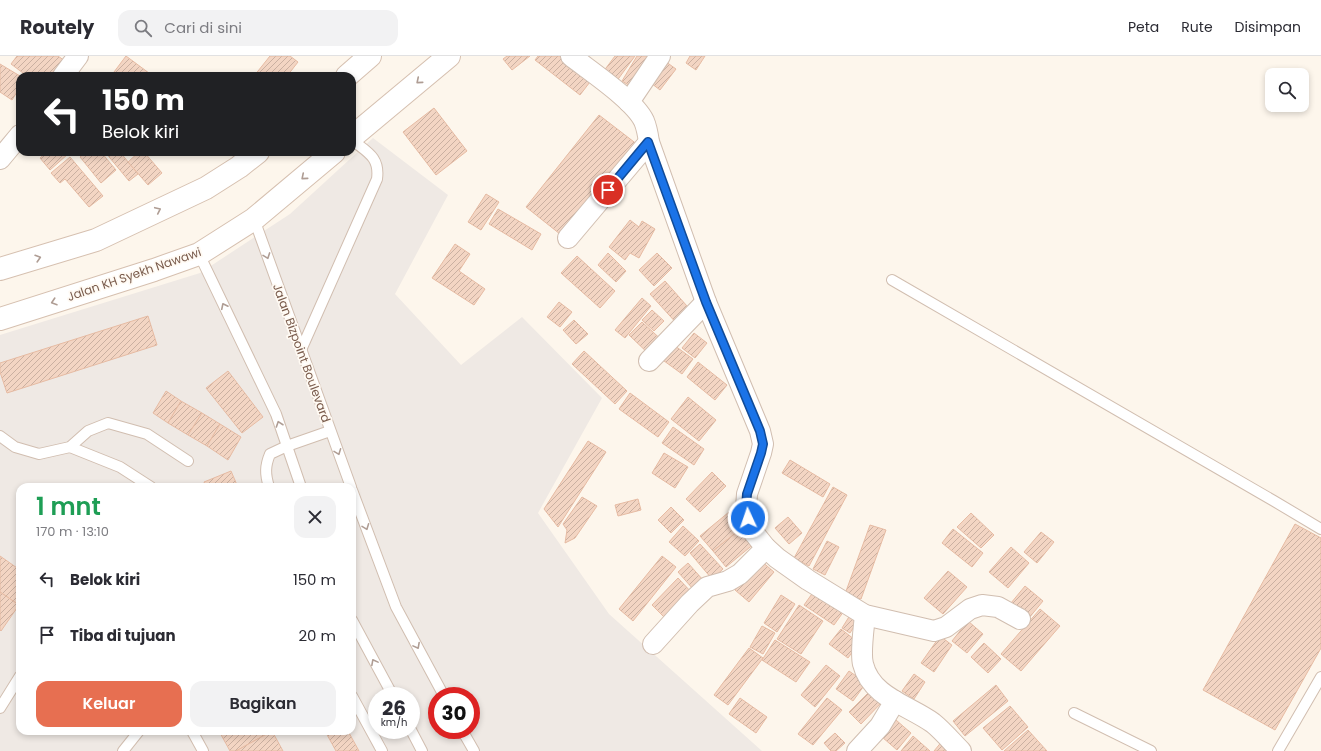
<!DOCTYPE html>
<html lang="id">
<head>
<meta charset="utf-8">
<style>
	body { margin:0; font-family:Poppins,sans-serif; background:#f2f2f3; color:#2b2b33; height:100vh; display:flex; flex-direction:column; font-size:15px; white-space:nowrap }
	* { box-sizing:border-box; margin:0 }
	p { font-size:13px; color:#7c7c81 }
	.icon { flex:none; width:22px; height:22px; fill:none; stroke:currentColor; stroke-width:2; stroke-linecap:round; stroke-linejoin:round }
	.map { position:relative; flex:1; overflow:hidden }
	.sheet { position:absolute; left:16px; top:427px; width:340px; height:252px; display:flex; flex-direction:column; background:#fff; border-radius:12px; box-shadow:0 2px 6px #0003 }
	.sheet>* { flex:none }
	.guide { position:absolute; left:16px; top:16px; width:340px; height:84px; border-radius:12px; box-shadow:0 2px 6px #0003; background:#202124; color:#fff; overflow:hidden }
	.fabs { position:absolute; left:1265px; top:12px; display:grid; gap:8px }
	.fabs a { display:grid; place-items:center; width:44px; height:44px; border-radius:8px; background:#fff; box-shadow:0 2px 6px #0003; font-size:20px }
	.speed { position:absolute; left:368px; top:631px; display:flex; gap:8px; font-size:20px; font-weight:700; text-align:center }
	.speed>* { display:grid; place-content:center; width:52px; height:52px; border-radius:50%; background:#fff; box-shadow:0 2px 6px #0003; line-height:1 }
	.speed small { font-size:10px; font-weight:400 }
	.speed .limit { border:6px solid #d22; background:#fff; color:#111 }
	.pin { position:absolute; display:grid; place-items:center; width:34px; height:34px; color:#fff; margin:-17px; border:2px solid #fff; border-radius:50%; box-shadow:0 1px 4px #0007 }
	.me { position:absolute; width:44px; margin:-22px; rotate:357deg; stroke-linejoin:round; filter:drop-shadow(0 0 3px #0008) }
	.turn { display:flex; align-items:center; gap:14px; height:84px; padding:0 20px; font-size:18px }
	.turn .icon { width:52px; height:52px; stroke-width:2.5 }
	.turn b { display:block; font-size:28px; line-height:34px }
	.round { display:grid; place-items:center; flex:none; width:42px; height:42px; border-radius:12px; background:#f2f2f3 }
	.headline { display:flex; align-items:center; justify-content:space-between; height:68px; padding:0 20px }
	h1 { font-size:24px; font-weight:600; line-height:30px; color:#1e9e55 }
	.primary-button { display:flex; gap:8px; margin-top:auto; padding:8px 20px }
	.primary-button a { flex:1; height:46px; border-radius:12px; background:#e76f51; color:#fff; font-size:16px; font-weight:600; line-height:46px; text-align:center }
	.primary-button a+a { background:#f2f2f3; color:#2b2b33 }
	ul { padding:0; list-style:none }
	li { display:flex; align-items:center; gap:12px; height:56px; padding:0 20px }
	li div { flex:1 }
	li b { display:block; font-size:15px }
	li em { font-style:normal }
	header { display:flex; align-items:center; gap:24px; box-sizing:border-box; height:56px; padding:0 20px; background:#fff; border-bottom:1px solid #e1e1e2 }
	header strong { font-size:19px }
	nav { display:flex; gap:22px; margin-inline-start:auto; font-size:14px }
	.search { width:280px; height:36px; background:#f2f2f3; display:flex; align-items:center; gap:10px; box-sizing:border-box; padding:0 14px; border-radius:12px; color:#7c7c81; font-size:15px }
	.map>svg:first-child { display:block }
	.industrial { fill:#efe9e4; fill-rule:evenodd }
	.building { fill:url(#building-hatch); stroke:#e6bba3 }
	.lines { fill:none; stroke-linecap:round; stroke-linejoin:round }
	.lane-casing { stroke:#d1beb0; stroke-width:12 }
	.street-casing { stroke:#d1beb0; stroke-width:22 }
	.secondary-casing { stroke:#d6c0b0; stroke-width:24 }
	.lane { stroke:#fff; stroke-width:10 }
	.street { stroke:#fff; stroke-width:20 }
	.secondary { stroke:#fff; stroke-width:22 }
	.oneway { stroke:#af9d94 }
	.route-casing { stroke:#114b97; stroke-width:10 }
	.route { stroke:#1a73e8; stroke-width:7 }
	.labels { text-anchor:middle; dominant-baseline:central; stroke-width:3.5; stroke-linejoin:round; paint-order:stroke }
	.street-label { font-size:12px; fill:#7a5c4d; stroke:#fffaf3 }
</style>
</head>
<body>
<header>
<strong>Routely</strong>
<div class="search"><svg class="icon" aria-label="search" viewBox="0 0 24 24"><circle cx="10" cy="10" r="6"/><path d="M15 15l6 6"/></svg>Cari di sini</div>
<nav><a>Peta</a><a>Rute</a><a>Disimpan</a></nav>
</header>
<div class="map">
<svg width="1321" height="695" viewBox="0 0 1321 695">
	<defs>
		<pattern id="building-hatch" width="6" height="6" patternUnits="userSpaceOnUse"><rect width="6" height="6" fill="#f3d5c3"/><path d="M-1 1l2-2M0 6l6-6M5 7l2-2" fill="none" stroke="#cab0a1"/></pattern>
	</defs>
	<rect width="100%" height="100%" fill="#fdf6ec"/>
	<path class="industrial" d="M373 82 448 139 395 238 461 309 522 261 602 342 538 457 609 558 762 695H0V279L200 217 290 158ZM20 431H352V675H20ZM377 640H411V674H377ZM437 640H471V674H437Z"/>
	<g class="building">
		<path d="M17 0H58L65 5 54 20H27L11 8Z"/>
		<path d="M126 0 153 20H111Z"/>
		<path d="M270 0H290L298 6 287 20H254Z"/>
		<path d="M507 0H530L512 14 503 3Z"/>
		<path d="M538 0H564L593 22 580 39 535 4Z"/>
		<path d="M615 0H635L616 26 603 16Z"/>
		<path d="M637 0H650L635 33 622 25Z"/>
		<path d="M690 0H705L696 14 686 7Z"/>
		<path d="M662 3 676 13 660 34 647 24Z"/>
		<path d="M0 8 20 20V31L12 44 0 36Z"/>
		<path d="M434 52 467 95 436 119 403 76Z"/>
		<path d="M599 59 638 89 565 182 526 151Z"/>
		<path d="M47 96H67L68 98 50 114 40 102Z"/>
		<path d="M86 96H101L116 114 101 127 80 101Z"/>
		<path d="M105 96H120L138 118 129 125Z"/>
		<path d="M139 96H144L162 117 148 129 128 106Z"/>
		<path d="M70 101 103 140 89 151 65 123 60 127 51 117Z"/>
		<path d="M486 138 499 146 481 174 468 166Z"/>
		<path d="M498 153 541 178 532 194 489 168Z"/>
		<path d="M630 164 639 171 642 165 655 173 639 202 630 197 625 204 609 191Z"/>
		<path d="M455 188 470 198 459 215 485 233 474 249 432 222Z"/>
		<path d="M608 197 626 215 616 226 598 209Z"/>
		<path d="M657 197 672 212 654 230 639 214Z"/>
		<path d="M577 200 615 235 600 252 561 217Z"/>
		<path d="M665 225 694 258 679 270 650 238Z"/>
		<path d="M642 242 651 250 625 282 615 274Z"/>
		<path d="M559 246 572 256 560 271 547 261Z"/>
		<path d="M652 254 664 265 654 275 642 264Z"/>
		<path d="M148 260 157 289 7 337 0 316V307Z"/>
		<path d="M574 264 588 278 576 288 563 274Z"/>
		<path d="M642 266 665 287 652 301 629 279Z"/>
		<path d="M694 277 707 287 695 302 682 292Z"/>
		<path d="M671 287 693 303 682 318 660 302Z"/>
		<path d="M584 295 627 335 615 348 572 308Z"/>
		<path d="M698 306 727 329 715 344 687 321Z"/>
		<path d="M228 315 263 361 242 377 206 332Z"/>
		<path d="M166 335 181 345 168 367 153 357Z"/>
		<path d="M630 337 669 366 658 381 619 353Z"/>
		<path d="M688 341 716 364 699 385 671 363Z"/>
		<path d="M181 345 202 357 188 379 168 367Z"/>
		<path d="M202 357 220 368 207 390 188 379Z"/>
		<path d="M220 368 241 381 228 404 207 390Z"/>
		<path d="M673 371 704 393 694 409 662 387Z"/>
		<path d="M588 385 606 396 558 471 544 453Z"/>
		<path d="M664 397 688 411 675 432 652 417Z"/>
		<path d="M790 404 830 428 823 441 782 417Z"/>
		<path d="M231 415 237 429 232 431H206L204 426Z"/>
		<path d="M712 416 726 430 700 456 686 443Z"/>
		<path d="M833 431 847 439 809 510 794 502Z"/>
		<path d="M582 441 597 450 575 482 565 487 567 474 563 468Z"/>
		<path d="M638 443 641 454 618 460 615 449Z"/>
		<path d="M671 451 684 464 671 477 658 464Z"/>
		<path d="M729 456 742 472 713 495 700 480Z"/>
		<path d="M971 457 994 479 981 492 957 471Z"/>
		<path d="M788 461 802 477 789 488 775 472Z"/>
		<path d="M1295 468 1321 482V592L1275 674 1203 634Z"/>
		<path d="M870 469 886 474 861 543 845 538Z"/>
		<path d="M683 470 699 485 685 500 669 486Z"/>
		<path d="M742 472 755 487 726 511 713 495Z"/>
		<path d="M953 473 983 497 972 511 942 487Z"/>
		<path d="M1041 476 1054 486 1037 507 1024 496Z"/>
		<path d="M827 485 839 491 825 519 813 513Z"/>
		<path d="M700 488 723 513 712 523 690 497Z"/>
		<path d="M1011 491 1029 507 1008 532 989 516Z"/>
		<path d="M0 500 20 514V547L19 549 0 536Z"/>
		<path d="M662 500 676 511 633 565 619 553Z"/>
		<path d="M760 504 774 516 749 546 735 534Z"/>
		<path d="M688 507 703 524 693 533 678 516Z"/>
		<path d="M948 515 967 531 943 558 924 542Z"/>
		<path d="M678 522 693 538 667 564 652 549Z"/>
		<path d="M1025 530 1043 545 1029 562 1011 547Z"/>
		<path d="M814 535 844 555 834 569 804 549Z"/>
		<path d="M0 536 19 549 1 575 0 574Z"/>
		<path d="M781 539 795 548 777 576 764 567Z"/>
		<path d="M799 549 823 565 801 598 777 583Z"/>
		<path d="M1040 553 1060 570 1021 615 1001 598Z"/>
		<path d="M852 556 860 561 850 577 842 572Z"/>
		<path d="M968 565 983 578 967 597 952 585Z"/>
		<path d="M762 570 775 577 763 598 750 591Z"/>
		<path d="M841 573 859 587 848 602 829 588Z"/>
		<path d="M940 580 952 589 934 616 921 607Z"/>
		<path d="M775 584 810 606 796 626 762 604Z"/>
		<path d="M984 587 1001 603 988 617 971 601Z"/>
		<path d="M749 592 763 602 728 649 714 639Z"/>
		<path d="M826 609 840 620 815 651 801 639Z"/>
		<path d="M849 615 866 627 853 645 836 633Z"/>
		<path d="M914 618 925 626 914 643 902 635Z"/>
		<path d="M996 629 1008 645 965 680 953 665Z"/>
		<path d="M871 634 883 645 861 668 849 656Z"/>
		<path d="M740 642 767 661 756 677 729 658Z"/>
		<path d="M827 642 842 654 813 689 798 678Z"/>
		<path d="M1010 650 1028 671 1002 694 983 672Z"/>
		<path d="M896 664 911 677 897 694 882 681Z"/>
		<path d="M1028 674 1047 695H1004Z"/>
		<path d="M219 675H272L236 695H230Z"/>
		<path d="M272 675 283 695H236Z"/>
		<path d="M325 675H348L359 695H336Z"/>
		<path d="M835 677 845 687 836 695H831L824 687Z"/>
		<path d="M913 680 930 695H901Z"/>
		<path d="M943 684 956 695H934Z"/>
	</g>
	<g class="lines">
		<g class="lane-casing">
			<g id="lane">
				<path d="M254 163 351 431"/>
				<path d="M199 198 276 358 301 431"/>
				<path d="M892 224 1274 445 1321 473"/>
				<path d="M301 294 377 123C380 101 367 96 352 84"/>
				<path d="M0 380 15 391 39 398 70 391 88 375 108 367 147 378 188 405"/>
				<path d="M70 391 120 411 151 431"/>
				<path d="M269 431C265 418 265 410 270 398L287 390 330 375"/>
				<path d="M352 434 396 551 444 640"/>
				<path d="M352 564 393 640"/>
				<path d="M352 640 382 695"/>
				<path d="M0 652 20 620"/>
				<path d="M1074 657 1151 695"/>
				<path d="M411 674 422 695"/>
				<path d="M462 674 474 695"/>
				<path d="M192 675 203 695"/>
				<path d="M123 695 139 675"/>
				<path d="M1278 695 1321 621"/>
			</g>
		</g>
		<g class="street-casing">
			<g id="street">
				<path d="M571 0C590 15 634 44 644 65 647 72 648 79 649 86L706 246 760 375 763 388 761 397 747 438 746 452 750 472 766 492 777 502 808 524 865 559 934 575 946 571 970 553 982 549 998 551 1020 563"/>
				<path d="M63 20 78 0"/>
				<path d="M629 46 660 0"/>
				<path d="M0 103 20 79"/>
				<path d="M568 182 649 86"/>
				<path d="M649 305 706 246"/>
				<path d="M865 559C864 571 860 597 863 608 871 641 908 649 933 667 943 675 952 686 961 695"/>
				<path d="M653 588 690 547 707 531 728 525 740 518 766 492"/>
				<path d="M857 695 880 670 895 645"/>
			</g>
		</g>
		<g class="secondary-casing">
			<g id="secondary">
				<path d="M347 20 370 0"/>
				<path d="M352 81 449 0"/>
				<path d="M0 213 96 184 206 132 239 111 258 96"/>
				<path d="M0 263 154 214 199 198 254 163 334 96"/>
			</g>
		</g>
		<use href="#lane" class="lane"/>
		<use href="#street" class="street"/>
		<use href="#secondary" class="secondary"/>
	</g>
	<defs><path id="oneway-chevron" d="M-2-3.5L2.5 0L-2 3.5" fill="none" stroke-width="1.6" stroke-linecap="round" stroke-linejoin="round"/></defs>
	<g class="oneway">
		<use href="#oneway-chevron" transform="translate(419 25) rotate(140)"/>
		<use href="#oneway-chevron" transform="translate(304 121) rotate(140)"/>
		<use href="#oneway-chevron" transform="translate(158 154) rotate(-25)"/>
		<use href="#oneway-chevron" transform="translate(267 200) rotate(70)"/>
		<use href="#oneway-chevron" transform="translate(38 202) rotate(-17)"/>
		<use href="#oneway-chevron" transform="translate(54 246) rotate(162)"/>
		<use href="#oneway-chevron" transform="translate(224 250) rotate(-116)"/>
		<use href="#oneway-chevron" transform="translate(279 368) rotate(-109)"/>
		<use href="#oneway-chevron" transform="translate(338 396) rotate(69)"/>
		<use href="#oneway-chevron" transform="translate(366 471) rotate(69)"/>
		<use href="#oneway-chevron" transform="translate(417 590) rotate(62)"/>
		<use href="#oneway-chevron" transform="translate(374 606) rotate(-118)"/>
	</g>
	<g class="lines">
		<g class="route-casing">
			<path id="route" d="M608 134 648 86 706 246 760 375 763 388 761 397 747 438 746 452 748 462"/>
		</g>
		<use href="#route" class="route"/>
	</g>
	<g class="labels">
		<g class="street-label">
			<text transform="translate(134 218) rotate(-19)">Jalan KH Syekh Nawawi</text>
			<text transform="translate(302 297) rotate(70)">Jalan Bizpoint Boulevard</text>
		</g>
	</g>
</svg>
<div class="fabs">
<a><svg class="icon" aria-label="search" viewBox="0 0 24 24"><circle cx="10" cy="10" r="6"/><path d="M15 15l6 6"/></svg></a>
</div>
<div class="speed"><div>26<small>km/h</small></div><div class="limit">30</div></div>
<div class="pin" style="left:608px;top:134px;background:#d93025"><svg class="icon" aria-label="arrive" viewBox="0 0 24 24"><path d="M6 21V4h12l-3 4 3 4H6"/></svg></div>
<svg class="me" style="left:748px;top:462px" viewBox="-20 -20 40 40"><circle r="17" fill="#1a73e8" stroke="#fff" stroke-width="3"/><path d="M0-11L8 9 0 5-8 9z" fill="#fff"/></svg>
<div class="guide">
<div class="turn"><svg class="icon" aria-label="left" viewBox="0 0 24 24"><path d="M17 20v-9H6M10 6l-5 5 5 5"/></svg><div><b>150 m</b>Belok kiri</div></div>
</div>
<section class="sheet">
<div class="headline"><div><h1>1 mnt</h1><p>170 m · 13:10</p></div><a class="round"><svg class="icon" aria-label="close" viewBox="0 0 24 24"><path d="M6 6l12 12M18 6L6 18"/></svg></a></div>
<ul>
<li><svg class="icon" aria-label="left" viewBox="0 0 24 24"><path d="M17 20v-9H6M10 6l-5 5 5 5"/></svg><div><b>Belok kiri</b></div><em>150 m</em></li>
<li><svg class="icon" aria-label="arrive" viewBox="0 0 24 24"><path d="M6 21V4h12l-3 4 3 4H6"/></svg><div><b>Tiba di tujuan</b></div><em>20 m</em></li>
</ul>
<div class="primary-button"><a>Keluar</a><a>Bagikan</a></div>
</section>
</div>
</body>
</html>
